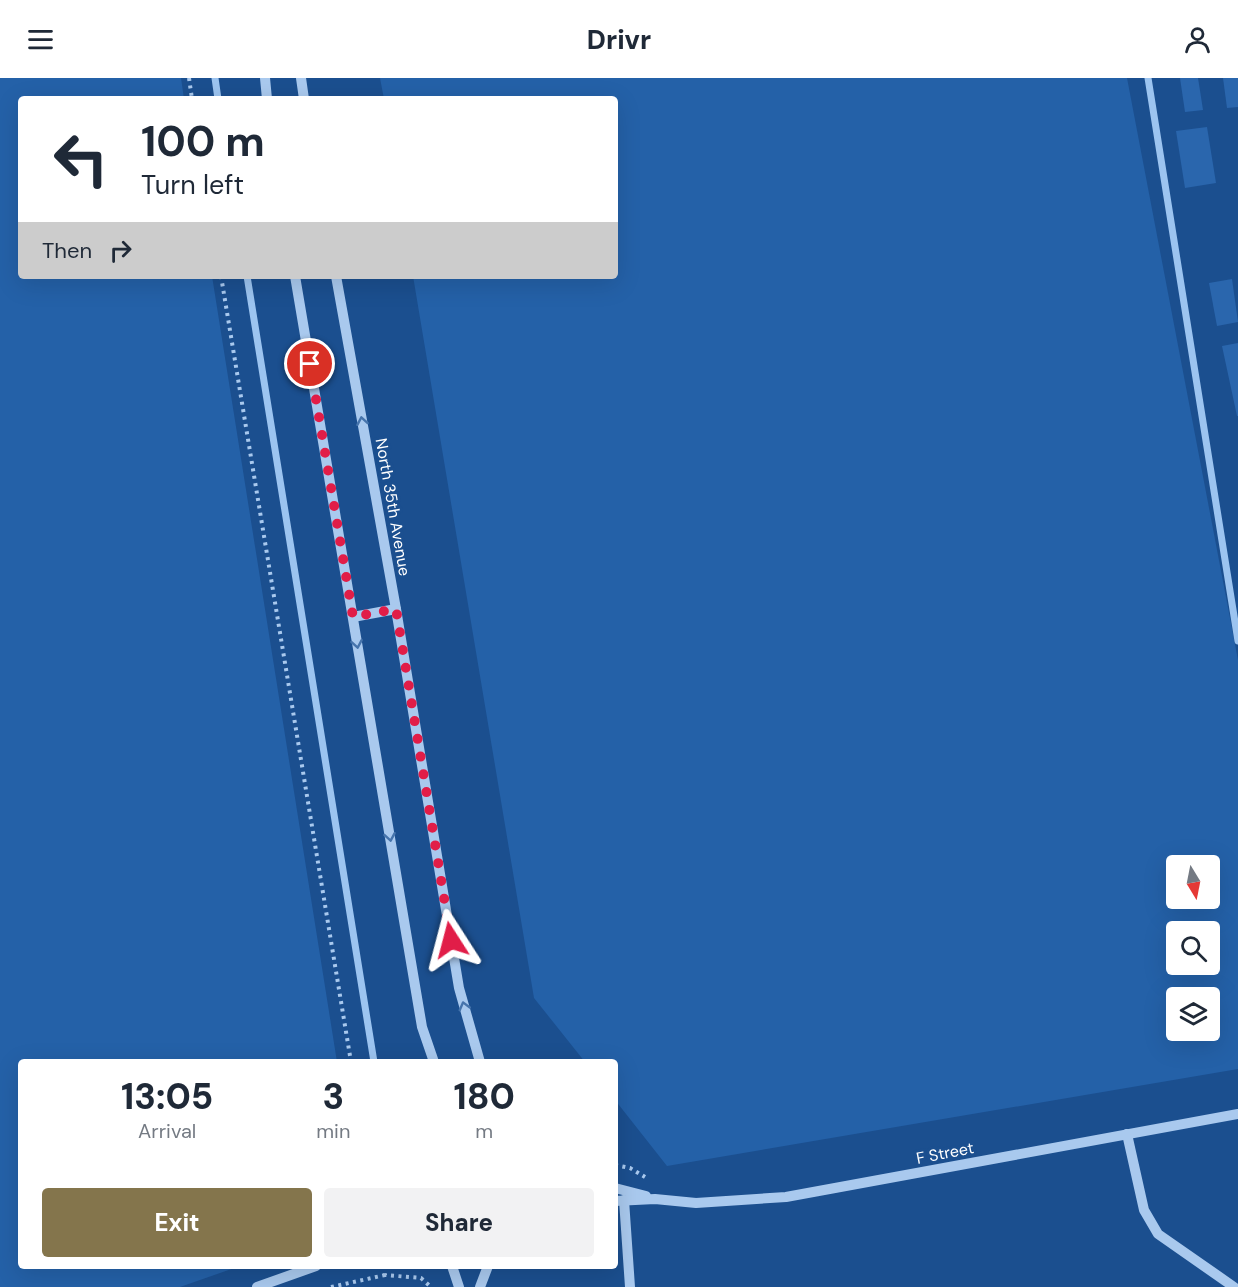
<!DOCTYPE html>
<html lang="en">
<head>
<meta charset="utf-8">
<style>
	body { margin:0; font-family:"DM Sans",sans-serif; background:#f2f2f3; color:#1f2937; height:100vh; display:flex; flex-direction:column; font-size:22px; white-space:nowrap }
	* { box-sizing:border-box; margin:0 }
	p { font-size:20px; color:#747a83 }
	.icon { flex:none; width:33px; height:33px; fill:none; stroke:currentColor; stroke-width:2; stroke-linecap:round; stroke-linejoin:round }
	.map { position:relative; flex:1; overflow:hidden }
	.details { position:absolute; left:18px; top:981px; width:600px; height:210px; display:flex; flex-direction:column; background:#fff; border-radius:6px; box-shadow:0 6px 24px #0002 }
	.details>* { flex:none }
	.banner { position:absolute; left:18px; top:18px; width:600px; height:183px; border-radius:6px; box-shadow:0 6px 24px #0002; background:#fff; color:#1f2937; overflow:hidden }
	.needle { width:39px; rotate:170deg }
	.fabs { position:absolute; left:1166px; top:777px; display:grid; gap:12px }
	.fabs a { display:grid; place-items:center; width:54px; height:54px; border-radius:6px; background:#fff; box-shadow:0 6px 24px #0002; font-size:30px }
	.pin { position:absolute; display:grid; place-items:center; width:51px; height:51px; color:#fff; margin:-26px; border:3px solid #fff; border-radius:50%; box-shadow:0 2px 6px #0007 }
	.me { position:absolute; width:66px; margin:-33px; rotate:351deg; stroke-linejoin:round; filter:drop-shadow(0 0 4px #0008) }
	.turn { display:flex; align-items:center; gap:21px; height:126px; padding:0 24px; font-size:27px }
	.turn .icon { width:78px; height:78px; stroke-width:2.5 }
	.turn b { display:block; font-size:42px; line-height:51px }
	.then { display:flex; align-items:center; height:57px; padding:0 24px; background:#0003; gap:12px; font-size:22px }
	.eta { display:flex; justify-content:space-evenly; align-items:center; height:102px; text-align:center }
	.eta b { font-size:36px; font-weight:800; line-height:42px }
	.action { display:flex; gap:12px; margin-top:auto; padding:12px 24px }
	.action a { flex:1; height:69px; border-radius:6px; background:#84754c; color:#fff; font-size:24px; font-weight:800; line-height:69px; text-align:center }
	.action a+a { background:#f2f2f3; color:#1f2937 }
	header { display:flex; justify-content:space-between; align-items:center; height:78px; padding:0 24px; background:#fff; font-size:27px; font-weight:800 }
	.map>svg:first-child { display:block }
	.green { fill:#2461a8; fill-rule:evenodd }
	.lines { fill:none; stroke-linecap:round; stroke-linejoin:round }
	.stream { stroke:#9cc4f0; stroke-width:7 }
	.building { fill:#2a66ad }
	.path { stroke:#a9c9ee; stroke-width:4; stroke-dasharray:3 4.5; stroke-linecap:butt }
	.minor { stroke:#a9c9ee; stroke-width:10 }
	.oneway { stroke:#4674ac }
	.route { stroke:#e11d48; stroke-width:10; stroke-dasharray:0 18 }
	.labels { text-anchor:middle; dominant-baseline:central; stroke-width:6; stroke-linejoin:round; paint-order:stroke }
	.street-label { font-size:16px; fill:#fff; stroke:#1b4f8f }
</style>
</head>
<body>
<header><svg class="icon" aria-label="menu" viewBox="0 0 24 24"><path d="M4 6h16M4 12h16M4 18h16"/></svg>Drivr<svg class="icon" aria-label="person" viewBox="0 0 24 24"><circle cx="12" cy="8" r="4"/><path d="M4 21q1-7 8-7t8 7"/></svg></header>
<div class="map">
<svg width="1238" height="1209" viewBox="0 0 1238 1209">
	<rect width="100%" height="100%" fill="#1b4f8f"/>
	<g class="green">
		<path d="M0 0H181L184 21H21V198H212L337 984H21V1188H240L180 1209H0Z"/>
		<path d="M380 0H1127L1238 582V991L667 1088 615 1022V984H585L534 920 413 198H615V21H384ZM1176 788H1209V820H1176ZM1176 854H1209V886H1176ZM1176 920H1209V952H1176Z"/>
	</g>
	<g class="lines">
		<g class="stream">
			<path d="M215 0 218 21"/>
			<path d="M1148 0 1238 563"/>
			<path d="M247 198 374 984"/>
		</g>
	</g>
	<g class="building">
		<path d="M1180 0H1198L1203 32 1185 34Z"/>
		<path d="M1223 0H1238V29L1227 30Z"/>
		<path d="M1207 49 1216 105 1185 110 1176 53Z"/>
		<path d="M1232 201 1238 244 1217 248 1209 205Z"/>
		<path d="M1238 265V338H1237L1222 268Z"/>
	</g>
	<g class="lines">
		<g class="path">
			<path d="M189 0 192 21"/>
			<path d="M221 198 351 984"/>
			<path d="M615 1087 630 1090 645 1099"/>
			<path d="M385 1188V1197L421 1200 431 1209"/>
			<path d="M331 1209 385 1197"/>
		</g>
		<g class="minor">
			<path d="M265 0 267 21"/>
			<path d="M301 0 304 21"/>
			<path d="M295 198 422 949 434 984"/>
			<path d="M336 198 396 531 459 910 480 984"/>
			<path d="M353 539 396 531"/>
			<path d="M1127 1056 1144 1132 1158 1156 1234 1209"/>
			<path d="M615 1110 646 1118"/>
			<path d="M624 1122 630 1209"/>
			<path d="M615 1123 655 1121 696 1125 786 1119 1238 1036"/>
			<path d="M452 1188 459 1209"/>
			<path d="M257 1209 316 1188"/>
			<path d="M480 1209 488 1188"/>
		</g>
	</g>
	<defs><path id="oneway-chevron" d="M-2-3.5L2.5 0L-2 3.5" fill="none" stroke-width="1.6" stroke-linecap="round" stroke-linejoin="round" transform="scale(1.5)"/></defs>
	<g class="oneway">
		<use href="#oneway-chevron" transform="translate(362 343) rotate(-100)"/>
		<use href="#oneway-chevron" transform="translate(357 566) rotate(80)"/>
		<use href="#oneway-chevron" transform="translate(390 759) rotate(80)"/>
		<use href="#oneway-chevron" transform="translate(464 928) rotate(-105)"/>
	</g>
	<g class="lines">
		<path class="route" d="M310 286 353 539 396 531 451 862"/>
	</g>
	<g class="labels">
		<g class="street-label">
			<text transform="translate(393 429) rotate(80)">North 35th Avenue</text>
			<text transform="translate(945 1075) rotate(-11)">F Street</text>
		</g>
	</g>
</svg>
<div class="fabs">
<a><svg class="needle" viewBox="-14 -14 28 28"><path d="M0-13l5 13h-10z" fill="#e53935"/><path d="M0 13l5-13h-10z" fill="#747a83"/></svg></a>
<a><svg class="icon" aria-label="search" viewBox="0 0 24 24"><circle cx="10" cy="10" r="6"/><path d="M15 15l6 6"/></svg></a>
<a><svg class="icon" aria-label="layers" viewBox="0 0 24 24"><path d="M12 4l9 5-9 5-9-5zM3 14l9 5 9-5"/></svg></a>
</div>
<div class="pin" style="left:310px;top:286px;background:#d93025"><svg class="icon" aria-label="arrive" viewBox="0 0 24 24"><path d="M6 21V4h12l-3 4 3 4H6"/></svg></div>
<svg class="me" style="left:451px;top:862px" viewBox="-20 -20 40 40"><path d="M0-17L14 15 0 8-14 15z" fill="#e11d48" stroke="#fff" stroke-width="4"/></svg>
<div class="banner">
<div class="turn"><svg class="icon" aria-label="left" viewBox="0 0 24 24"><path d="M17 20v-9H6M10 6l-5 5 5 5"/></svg><div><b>100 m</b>Turn left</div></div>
<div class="then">Then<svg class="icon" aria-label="right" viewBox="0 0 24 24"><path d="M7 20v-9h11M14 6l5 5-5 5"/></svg></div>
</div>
<section class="details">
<div class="eta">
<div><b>13:05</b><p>Arrival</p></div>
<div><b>3</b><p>min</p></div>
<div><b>180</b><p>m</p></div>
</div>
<div class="action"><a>Exit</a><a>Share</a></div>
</section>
</div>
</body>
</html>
